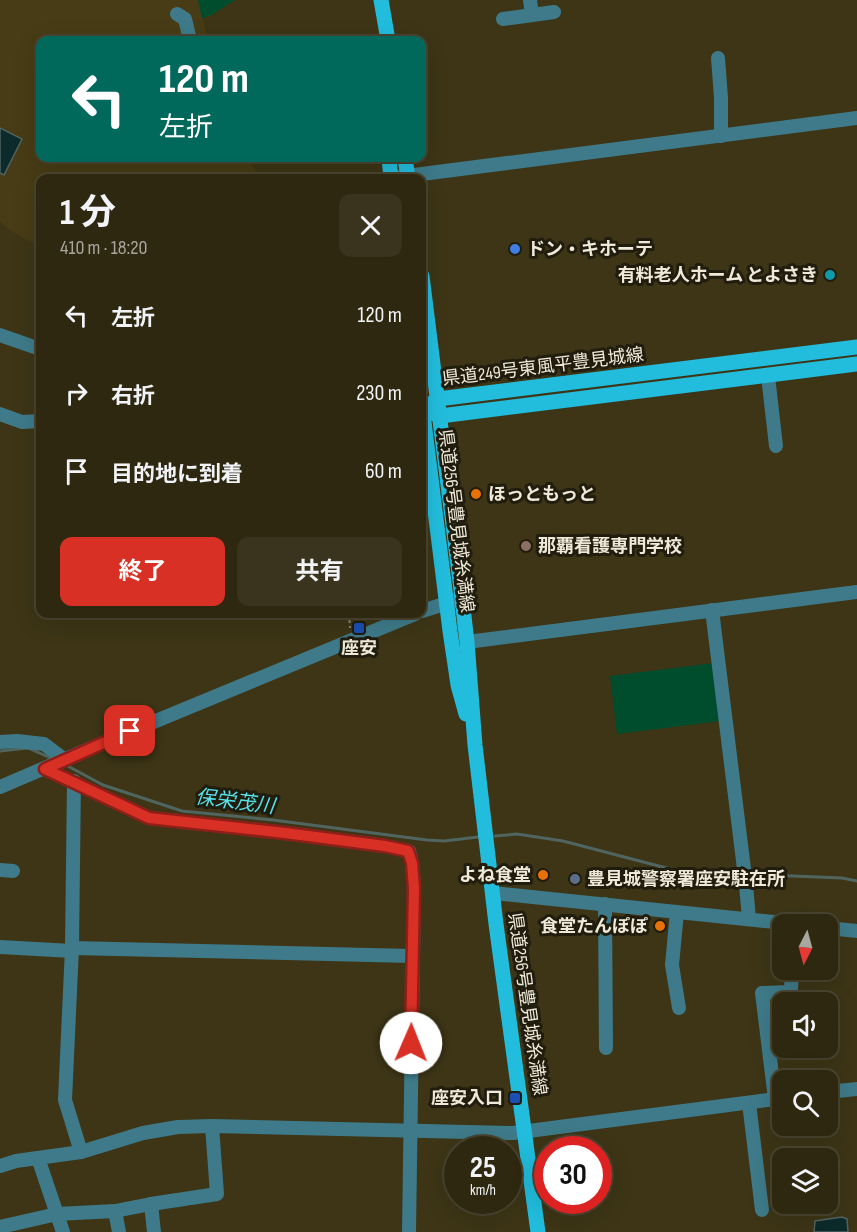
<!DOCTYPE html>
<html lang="ja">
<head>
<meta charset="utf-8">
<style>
	body { margin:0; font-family:"Sofia Sans Condensed","Noto Sans JP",sans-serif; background:#3a341e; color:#f1f3f6; height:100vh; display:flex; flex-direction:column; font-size:22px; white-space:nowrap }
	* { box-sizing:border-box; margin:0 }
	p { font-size:20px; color:#a7a69f }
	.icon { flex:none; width:33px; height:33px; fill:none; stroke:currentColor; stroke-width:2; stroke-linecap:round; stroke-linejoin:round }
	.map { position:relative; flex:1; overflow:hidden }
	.details { position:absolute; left:36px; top:174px; width:390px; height:444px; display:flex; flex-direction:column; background:#2e2810; border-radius:12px; box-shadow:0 6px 24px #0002,0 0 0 2px #494430 }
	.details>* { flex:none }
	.top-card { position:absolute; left:36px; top:36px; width:390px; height:126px; border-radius:12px; box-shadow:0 6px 24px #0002,0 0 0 2px #494430; background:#00695c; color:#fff; overflow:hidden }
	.needle { width:39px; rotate:186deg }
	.controls { position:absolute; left:772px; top:914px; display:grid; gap:12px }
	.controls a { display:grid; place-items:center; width:66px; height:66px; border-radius:12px; background:#2e2810; box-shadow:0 6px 24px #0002,0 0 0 2px #494430; font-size:30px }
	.speed { position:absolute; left:444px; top:1136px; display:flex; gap:12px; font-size:30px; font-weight:700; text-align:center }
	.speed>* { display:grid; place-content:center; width:78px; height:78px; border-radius:50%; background:#2e2810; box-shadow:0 6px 24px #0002,0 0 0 2px #494430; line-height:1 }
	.speed small { font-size:15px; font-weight:400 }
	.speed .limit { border:9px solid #d22; background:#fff; color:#111 }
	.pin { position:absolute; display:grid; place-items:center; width:51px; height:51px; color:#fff; margin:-26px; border-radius:12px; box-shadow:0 3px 9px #0006 }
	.me { position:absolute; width:66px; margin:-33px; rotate:1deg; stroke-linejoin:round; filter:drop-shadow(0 0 4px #0008) }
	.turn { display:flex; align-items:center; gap:21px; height:126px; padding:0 24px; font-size:27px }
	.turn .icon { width:78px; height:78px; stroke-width:2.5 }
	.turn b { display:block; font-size:42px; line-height:51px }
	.round { display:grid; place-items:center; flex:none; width:63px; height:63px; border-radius:12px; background:#3a341e }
	.summary { display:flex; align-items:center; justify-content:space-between; height:102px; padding:0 24px }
	h1 { font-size:36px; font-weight:700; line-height:45px }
	.primary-button { display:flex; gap:12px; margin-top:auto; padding:12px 24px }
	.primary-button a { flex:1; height:69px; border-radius:12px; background:#d93025; color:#fff; font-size:24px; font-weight:700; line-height:69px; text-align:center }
	.primary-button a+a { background:#3a341e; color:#f1f3f6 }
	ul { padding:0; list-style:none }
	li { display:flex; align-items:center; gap:18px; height:78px; padding:0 24px }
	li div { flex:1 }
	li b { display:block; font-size:22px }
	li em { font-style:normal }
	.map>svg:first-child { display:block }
	.built { fill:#473c15 }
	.green { fill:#004d2e }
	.water { fill:#0d2b2c; stroke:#506460; stroke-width:1.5 }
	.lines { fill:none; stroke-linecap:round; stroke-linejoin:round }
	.stream { stroke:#506460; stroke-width:3 }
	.path { stroke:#878067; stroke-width:2; stroke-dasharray:3 3; stroke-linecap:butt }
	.minor { stroke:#3e7a89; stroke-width:14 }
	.major { stroke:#22bddd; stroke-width:15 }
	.route-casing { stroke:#8d1f18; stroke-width:15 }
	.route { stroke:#d93025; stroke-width:10 }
	.shop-dot { fill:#3f7fe0; stroke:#201d0f; stroke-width:2 }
	.culture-dot { fill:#0f9aa8; stroke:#201d0f; stroke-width:2 }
	.food-dot { fill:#e8710a; stroke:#201d0f; stroke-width:2 }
	.education-dot { fill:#8d6e63; stroke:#201d0f; stroke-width:2 }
	.transit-dot { fill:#1a4fb4; stroke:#201d0f; stroke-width:2 }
	.service-dot { fill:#5c6f8a; stroke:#201d0f; stroke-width:2 }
	.labels { text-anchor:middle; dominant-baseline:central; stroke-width:6; stroke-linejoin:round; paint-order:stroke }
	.poi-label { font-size:18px; font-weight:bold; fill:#eee9d8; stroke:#201d0f; text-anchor:start }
	.street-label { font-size:18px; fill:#eee9d8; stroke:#201d0f }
	.water-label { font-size:20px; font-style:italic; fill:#57e1e8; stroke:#201d0f }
</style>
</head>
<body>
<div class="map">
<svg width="857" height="1232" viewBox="0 0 857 1232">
	<rect width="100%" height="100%" fill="#3d3516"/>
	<path class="built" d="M0 0H198L208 40H40V158H247L260 178H40V247L9 230 0 221Z"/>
	<g class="green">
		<path d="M198 0H235L210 16 202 18Z"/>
		<path d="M714 663 721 721 617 734 610 676Z"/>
	</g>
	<g class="water">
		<path d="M0 128 22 139 4 175 0 173Z"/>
		<path d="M842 1217 847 1219 848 1232H814L815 1221Z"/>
	</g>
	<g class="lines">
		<g class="stream">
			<path d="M0 751 28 748 53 759"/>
			<path d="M64 764 103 785 182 811 273 820 427 840 444 841 478 837"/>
			<path d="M495 836 517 834 563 841 678 871 741 873"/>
			<path d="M747 874 842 878 857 881"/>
		</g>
		<path class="path" d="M349 614 350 628"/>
		<g class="minor">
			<path d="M530 0 532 15"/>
			<path d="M177 14 185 19 190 40"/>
			<path d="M503 19 554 12"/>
			<path d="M718 58 721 98V136"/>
			<path d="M391 178 857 118"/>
			<path d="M0 335 40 349"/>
			<path d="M768 376 776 446"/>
			<path d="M0 414 22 422 40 421"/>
			<path d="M712 610 746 885 749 919"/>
			<path d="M422 611 457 600"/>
			<path d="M467 642 857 592"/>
			<path d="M0 742 17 741 44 744 65 760"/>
			<path d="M45 769 149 818 285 833 385 846 409 851 412 863 414 888 409 1232"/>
			<path d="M74 781 72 948 65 1100 81 1152"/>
			<path d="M0 787 110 740 415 614"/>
			<path d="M0 870 13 871"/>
			<path d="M493 893 793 924"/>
			<path d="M605 904 606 1048"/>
			<path d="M677 912 672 965 679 1008"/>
			<path d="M828 928 857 931"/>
			<path d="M0 947 72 951"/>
			<path d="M72 948 412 956"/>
			<path d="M828 1092 857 1089"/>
			<path d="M775 1099 762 993 789 992 791 990 792 969"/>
			<path d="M749 1103 762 1210"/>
			<path d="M38 1158 63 1232"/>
			<path d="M0 1166 16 1161 81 1152 143 1133 178 1127 212 1126 513 1133 783 1098"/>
			<path d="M115 1211 119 1232"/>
			<path d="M0 1227 57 1214 115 1211 151 1204"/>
			<path d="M154 1232 151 1204 217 1194 212 1126"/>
		</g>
		<g class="major">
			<path d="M381 0 388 40"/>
			<path d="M389 158 391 178"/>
			<path d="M405 158 408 178"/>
			<path d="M422 276 459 573 467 642 475 745 496 924 538 1232"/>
			<path d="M422 406 450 631 458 685 466 714"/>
			<path d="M422 410 438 399 857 347"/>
			<path d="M432 413 440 416 857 364"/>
		</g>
	</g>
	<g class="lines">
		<g class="route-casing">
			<path id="route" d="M130 731 45 769 149 818 285 833 385 846 408 851 412 863 414 888 411 1043"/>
		</g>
		<use href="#route" class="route"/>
	</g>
	<circle class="shop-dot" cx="515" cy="249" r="6"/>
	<circle class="culture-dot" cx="830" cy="275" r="6"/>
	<g class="food-dot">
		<circle cx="476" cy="494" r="6"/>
		<circle cx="543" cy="875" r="6"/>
		<circle cx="660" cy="926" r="6"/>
	</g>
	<circle class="education-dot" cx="526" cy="546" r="6"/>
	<g class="transit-dot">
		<rect x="353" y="622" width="12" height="12" rx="3"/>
		<rect x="509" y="1092" width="12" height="12" rx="3"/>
	</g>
	<circle class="service-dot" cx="575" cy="879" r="6"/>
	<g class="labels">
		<g class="poi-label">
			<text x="527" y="249">ドン・キホーテ</text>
			<text x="818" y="275" text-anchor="end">有料老人ホーム とよさき</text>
			<text x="488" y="494">ほっともっと</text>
			<text x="538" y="546">那覇看護専門学校</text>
			<text x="359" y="648" text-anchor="middle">座安</text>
			<text x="531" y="875" text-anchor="end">よね食堂</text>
			<text x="587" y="879">豊見城警察署座安駐在所</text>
			<text x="648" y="926" text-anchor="end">食堂たんぽぽ</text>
			<text x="503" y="1098" text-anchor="end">座安入口</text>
		</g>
		<g class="street-label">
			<text transform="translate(543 367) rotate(-7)">県道249号東風平豊見城線</text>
			<text transform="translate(456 521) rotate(83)">県道256号豊見城糸満線</text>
			<text transform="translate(527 1004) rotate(82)">県道256号豊見城糸満線</text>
		</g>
		<g class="water-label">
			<text transform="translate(235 802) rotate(7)">保栄茂川</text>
		</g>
	</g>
</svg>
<div class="controls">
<a><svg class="needle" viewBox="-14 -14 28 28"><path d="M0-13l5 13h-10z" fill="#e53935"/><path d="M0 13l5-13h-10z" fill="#a7a69f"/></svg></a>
<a><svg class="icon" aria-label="sound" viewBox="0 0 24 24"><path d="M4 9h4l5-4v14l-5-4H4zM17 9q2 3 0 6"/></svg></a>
<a><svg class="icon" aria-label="search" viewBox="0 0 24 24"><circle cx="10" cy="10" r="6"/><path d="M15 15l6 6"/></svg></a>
<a><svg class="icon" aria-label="layers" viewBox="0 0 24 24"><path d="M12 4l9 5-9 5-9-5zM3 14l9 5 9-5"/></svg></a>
</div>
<div class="speed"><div>25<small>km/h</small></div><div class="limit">30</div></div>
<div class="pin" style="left:130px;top:731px;background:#d93025"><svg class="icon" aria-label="arrive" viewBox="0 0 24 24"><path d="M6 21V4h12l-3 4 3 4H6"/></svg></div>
<svg class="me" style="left:411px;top:1043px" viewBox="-20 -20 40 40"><circle r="19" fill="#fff"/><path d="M0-13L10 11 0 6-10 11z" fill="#d93025"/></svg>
<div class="top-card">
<div class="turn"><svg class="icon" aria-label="left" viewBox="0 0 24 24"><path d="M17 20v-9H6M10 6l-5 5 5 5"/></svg><div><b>120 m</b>左折</div></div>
</div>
<section class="details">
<div class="summary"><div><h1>1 分</h1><p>410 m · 18:20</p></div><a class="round"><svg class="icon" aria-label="close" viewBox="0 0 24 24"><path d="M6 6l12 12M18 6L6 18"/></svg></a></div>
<ul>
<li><svg class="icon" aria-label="left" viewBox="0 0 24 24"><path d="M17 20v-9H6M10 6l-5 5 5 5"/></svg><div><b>左折</b></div><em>120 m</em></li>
<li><svg class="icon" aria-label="right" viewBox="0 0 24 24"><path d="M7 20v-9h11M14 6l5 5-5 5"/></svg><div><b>右折</b></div><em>230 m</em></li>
<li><svg class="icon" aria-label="arrive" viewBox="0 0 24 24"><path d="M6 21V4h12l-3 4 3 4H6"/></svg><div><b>目的地に到着</b></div><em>60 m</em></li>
</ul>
<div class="primary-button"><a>終了</a><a>共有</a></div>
</section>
</div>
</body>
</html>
